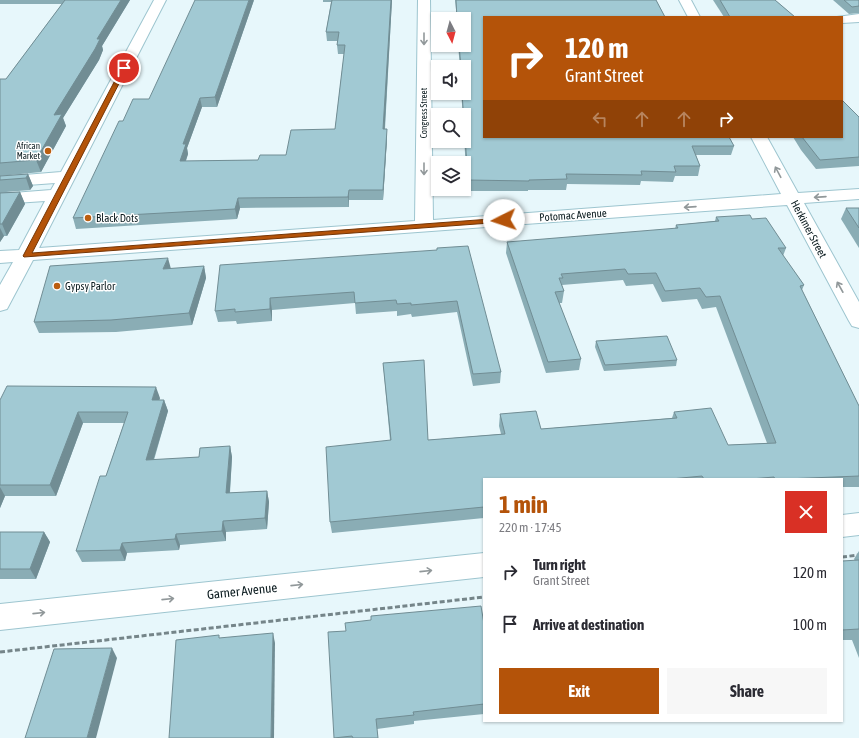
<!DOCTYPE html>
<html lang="en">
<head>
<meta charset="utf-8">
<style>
	body { margin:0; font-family:"Asap Condensed",sans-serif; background:#f7f7f7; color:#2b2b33; height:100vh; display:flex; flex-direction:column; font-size:15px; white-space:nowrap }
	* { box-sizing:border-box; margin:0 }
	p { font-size:13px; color:#7c7c81 }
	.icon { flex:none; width:22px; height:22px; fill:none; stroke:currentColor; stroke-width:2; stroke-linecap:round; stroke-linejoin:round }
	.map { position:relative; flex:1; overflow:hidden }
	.drawer { position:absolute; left:483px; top:478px; width:360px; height:244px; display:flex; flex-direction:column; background:#fff; border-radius:0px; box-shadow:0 1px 3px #0004 }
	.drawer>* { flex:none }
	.hud { position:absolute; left:483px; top:16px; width:360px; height:122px; border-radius:0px; box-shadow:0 1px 3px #0004; background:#b45309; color:#fff; overflow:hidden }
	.needle { width:26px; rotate:174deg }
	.tools { position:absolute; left:431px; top:12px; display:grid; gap:8px }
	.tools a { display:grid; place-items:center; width:40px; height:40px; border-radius:0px; background:#fff; box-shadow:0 1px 3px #0004; font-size:20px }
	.pin { position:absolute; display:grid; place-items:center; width:34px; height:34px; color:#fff; margin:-17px; border:2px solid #fff; border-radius:50%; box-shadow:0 1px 4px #0007 }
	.me { position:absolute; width:44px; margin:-22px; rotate:266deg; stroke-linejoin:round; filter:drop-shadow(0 0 3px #0008) }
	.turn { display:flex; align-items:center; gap:14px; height:84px; padding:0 16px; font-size:18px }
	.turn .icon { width:52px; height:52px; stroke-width:2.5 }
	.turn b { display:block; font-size:28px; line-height:34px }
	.lanes { display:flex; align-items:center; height:38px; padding:0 16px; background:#0003; justify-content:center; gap:20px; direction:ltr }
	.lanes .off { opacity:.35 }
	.round { display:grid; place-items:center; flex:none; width:42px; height:42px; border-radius:0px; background:#f7f7f7 }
	.summary { display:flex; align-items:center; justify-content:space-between; height:68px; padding:0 16px }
	h1 { font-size:24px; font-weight:700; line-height:30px; color:#b45309 }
	.primary-button { display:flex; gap:8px; margin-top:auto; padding:8px 16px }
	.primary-button a { flex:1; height:46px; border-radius:0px; background:#b45309; color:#fff; font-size:16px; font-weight:700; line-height:46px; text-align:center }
	.primary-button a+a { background:#f7f7f7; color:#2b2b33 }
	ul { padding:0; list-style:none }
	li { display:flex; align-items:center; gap:12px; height:52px; padding:0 16px }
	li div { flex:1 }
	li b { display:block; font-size:15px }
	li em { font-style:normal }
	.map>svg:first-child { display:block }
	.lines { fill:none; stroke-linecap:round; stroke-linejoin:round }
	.minor-casing { stroke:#9dc5cf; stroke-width:2 }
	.path { stroke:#758589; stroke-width:3; stroke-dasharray:5 2.5; stroke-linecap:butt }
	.minor { fill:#fff; fill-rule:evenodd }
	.wall { fill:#8aadb5 }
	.shaded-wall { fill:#718d94 }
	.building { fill:#a1c9d3; stroke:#718d94 }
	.oneway { stroke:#91989a }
	.route { fill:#b45309; stroke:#753606 }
	.poi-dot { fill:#bb5d0f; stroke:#fff; stroke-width:1.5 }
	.labels { text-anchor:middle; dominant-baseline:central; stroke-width:3; stroke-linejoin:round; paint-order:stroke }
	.far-street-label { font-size:9px; fill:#0a1a1e; stroke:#fff }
	.far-poi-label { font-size:9px; fill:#0a1a1e; stroke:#fff; text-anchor:end }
	.street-label { font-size:11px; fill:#0a1a1e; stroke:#fff }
	.poi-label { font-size:11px; fill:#0a1a1e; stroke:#fff; text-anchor:start }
	.near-street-label { font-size:13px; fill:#0a1a1e; stroke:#fff }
</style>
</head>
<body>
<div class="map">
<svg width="859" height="738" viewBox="0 0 859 738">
	<rect width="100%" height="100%" fill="#e7f7fb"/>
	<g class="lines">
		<g class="minor-casing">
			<g id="minor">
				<path d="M154 0H166L39 248 415 221 418 0H430L433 220 781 194 751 137H767L798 193 859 189V199L804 203 859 302V328L852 326 849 321 787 205 33 260 7 309 0 311V285L13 262 0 263V251L19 250 45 201 0 204V194L51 190 55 183 0 187V177L61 172Z"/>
				<path d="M679 0H691L700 17H688Z"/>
				<path d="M859 14V22L842 23V17H837Z"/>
				<path d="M859 513V535L842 537V515Z"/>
				<path d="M484 553V577L0 630V604Z"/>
			</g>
		</g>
		<g class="path">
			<path d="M842 557 859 555"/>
			<path d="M0 652 484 597"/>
		</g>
		<use href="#minor" class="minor"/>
	</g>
	<g class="wall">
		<path d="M0 0H130L102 46 103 50 99 60 63 118 66 126 41 172 0 176V79H6L62 4H0Z"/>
		<path d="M254 0 217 107H202L187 148 188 154 186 161 258 160 286 155 335 129 344 54H338L337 45 338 41H327L326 32 331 2H323V0H392L385 129 387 139 383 200H349V207L240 208 237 219 76 229 73 218 123 121 149 99Z"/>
		<path d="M455 0H656L734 146 731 155H696L700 166 698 176H675L673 182 641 181 640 185 567 184 566 190H528V191H467L464 135V115H463L461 93H464V67H460L458 45H464V19H457Z"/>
		<path d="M713 0H775L795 17H724Z"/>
		<path d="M833 0H859V13L849 14Z"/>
		<path d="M859 117V166L816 169 801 150 793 137H842Z"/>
		<path d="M28 174 33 186 30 190 6 192H20L25 204 7 236H4L0 242V176Z"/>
		<path d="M846 208H859V248L841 219Z"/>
		<path d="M716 217 752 219 786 248 783 256 804 285 802 290 859 406V487H842V479H484V518L332 533 330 522 390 440 383 363 428 440 501 434 499 426 500 414 541 429 672 418 674 412 728 445 767 443 716 307 702 309 697 299 662 302 653 284 626 286 623 280 562 285 564 291 562 303H559L581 359 579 370 546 373 506 253 507 242 675 229 676 225 715 221Z"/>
		<path d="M437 248 501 372 500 383 473 386 457 312 412 317 411 314 397 316V311L356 314 355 303 272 310V321L237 324 236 321 218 322 215 311 437 250Z"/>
		<path d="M204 266 206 278 192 325 116 332 39 333 34 322 171 269Z"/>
		<path d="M596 341 677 360 676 366 604 371 595 347Z"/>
		<path d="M160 398 159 400H164L168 411 154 460 199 457 230 446 232 457 230 493 267 491 269 502 267 529 226 532V541L180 545 179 550 127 553 125 561 82 562 76 551 106 476 124 423H83L56 496H5L0 508V400Z"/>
		<path d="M0 532H44L50 542 36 579H0Z"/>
		<path d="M859 551V658L852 640H842V561H855L854 559Z"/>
		<path d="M484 624V714L414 721V724L377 729 378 738H334Z"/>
	</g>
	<g class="shaded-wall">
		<path d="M121 0H130L102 46 103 50 99 60 63 118 66 126 41 172 36 160 54 115 97 39Z"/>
		<path d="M249 0H254L217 107 215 97Z"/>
		<path d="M391 0H392L384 139 383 129Z"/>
		<path d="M200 98 202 107 187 148 188 154 182 171 180 161 183 144Z"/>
		<path d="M387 129V139L383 200V190Z"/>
		<path d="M28 174 33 186 30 190 26 178Z"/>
		<path d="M349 190V207L348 197Z"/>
		<path d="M20 192 25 204 7 236 2 224Z"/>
		<path d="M238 198 240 208 237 219 235 209Z"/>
		<path d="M0 228 4 236 0 242Z"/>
		<path d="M168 258 171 269H163Z"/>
		<path d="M204 266 206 278 192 325 189 313Z"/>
		<path d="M270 298 272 310V321L270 309Z"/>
		<path d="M156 387 160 398 156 411 152 400Z"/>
		<path d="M164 400 168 411 150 471 146 460Z"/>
		<path d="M78 412 83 423 56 496 50 485Z"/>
		<path d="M230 446 232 457 229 504 226 493Z"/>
		<path d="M0 487 5 496 0 508Z"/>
		<path d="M267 491 269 502 267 529 265 518Z"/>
		<path d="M223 521 226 532V541L222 531Z"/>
		<path d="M44 532 50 542 36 579 30 569Z"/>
		<path d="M176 534 180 545 179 550 175 539Z"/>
		<path d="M122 543 127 553 125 561 120 550Z"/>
		<path d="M273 633 275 643 274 738H271Z"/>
		<path d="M112 648 117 658 96 738H87Z"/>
	</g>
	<g class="building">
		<path d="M65 0H121L97 39H100L95 49 54 115 62 114 36 160 0 163V79H6Z"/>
		<path d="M195 0H249L215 97 200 98 183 144H186L180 161 258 160 260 155H286L291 130 335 129 345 45H337L339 32H326L332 0H391L383 129H387L383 190H349L348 197 238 198 235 209 73 218 119 121H123L133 99H149Z"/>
		<path d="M456 0H656L665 17H484V137H729L734 146H692L700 166H674L676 172 641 171 642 175 566 174 567 179 529 180V181L468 180 462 93H464V67H461L459 45H464V19H457Z"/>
		<path d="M720 0H775L795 17H730Z"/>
		<path d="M844 0H859V6L852 7Z"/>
		<path d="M842 100 859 117V157L820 160 802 137H842Z"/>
		<path d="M28 174 26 178 0 180V176Z"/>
		<path d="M20 192 2 224H0V193Z"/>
		<path d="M846 208H859V228Z"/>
		<path d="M750 215 752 219 766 218 786 248H778L804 285 800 286 859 406V476L785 479H775L774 477 751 479H704L702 476 671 479H484V507L330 522 326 447 391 440 383 363 424 360 428 440 505 434 500 414 536 411 541 429 677 418 674 412 711 408 728 445 776 443 720 296 706 297 700 288 665 291 656 273 628 274 625 269 561 274 563 278H559L564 291 555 292 581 359 548 362 507 242 678 228 676 225 719 221 716 217Z"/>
		<path d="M468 246 501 372 473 374 457 301 411 305V303L397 304 396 300 355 303 354 292 270 298V309L235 312V309L215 311 220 265 437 250V248Z"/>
		<path d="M168 258 163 269 204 266 189 313 111 320 34 322 50 266Z"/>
		<path d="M667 336 677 360 605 365 596 341Z"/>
		<path d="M7 386 156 387 152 400H164L146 460 199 457 200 448 230 446 226 493 267 491 265 518 223 521 222 531 176 534 175 539 122 543 120 550 76 551 100 476H106L128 412H78L50 485H0V400Z"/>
		<path d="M0 532H44L30 569H0Z"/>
		<path d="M859 560V629L842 630V561Z"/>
		<path d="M481 606 484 624V704L413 712 414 715 376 719 378 738H353L352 736 334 738 328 632 346 631 345 623 371 620V616Z"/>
		<path d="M273 633 271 738H169L176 640 219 635V638Z"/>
		<path d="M112 648 87 738H25L54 649Z"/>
	</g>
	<defs><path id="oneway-shaft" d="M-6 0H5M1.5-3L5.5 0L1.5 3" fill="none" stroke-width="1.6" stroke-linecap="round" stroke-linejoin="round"/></defs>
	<g class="oneway">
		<use href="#oneway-shaft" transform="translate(424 39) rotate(90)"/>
		<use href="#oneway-shaft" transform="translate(424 169) rotate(90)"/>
		<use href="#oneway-shaft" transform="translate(778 172) rotate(-118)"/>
		<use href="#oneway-shaft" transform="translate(820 197) rotate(176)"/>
		<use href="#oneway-shaft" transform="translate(690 207) rotate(176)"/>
		<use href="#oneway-shaft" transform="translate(840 287) rotate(-119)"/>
		<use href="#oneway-shaft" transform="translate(426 571) rotate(-6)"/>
		<use href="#oneway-shaft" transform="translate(297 585) rotate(-6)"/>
		<use href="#oneway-shaft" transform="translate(168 599) rotate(-6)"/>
		<use href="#oneway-shaft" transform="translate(39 613) rotate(-6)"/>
	</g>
	<path class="route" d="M122 67 127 68 32 253 504 218 507 220 504 222 24 257 23 256Z"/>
	<g class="poi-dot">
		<circle cx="48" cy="151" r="4"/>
		<circle cx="88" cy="218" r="4"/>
		<circle cx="57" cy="286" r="4"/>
	</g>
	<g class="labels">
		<g class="far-street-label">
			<text transform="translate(424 113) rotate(-90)">Congress Street</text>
		</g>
		<g class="far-poi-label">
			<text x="40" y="146">African<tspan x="40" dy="10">Market</tspan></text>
		</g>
		<g class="street-label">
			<text transform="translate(573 215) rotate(-4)">Potomac Avenue</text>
			<text transform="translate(809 229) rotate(62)">Herkimer Street</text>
		</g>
		<g class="poi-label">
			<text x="96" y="218">Black Dots</text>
			<text x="65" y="286">Gypsy Parlor</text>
		</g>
		<g class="near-street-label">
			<text transform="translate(242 591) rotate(-6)">Garner Avenue</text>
		</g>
	</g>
</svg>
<div class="tools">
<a><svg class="needle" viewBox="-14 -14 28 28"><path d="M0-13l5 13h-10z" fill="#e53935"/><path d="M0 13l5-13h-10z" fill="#7c7c81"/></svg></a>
<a><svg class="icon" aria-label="sound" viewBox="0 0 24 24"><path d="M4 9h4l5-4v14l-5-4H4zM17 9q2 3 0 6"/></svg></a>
<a><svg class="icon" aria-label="search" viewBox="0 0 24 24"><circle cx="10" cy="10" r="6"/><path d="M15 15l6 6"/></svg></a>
<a><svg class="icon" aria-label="layers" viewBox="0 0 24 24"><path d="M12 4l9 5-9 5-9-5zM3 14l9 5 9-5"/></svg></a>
</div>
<div class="pin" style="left:124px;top:68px;background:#d93025"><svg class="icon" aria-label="arrive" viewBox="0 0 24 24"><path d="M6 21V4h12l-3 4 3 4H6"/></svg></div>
<svg class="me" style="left:504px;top:220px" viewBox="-20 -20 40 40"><circle r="19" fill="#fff"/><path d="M0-13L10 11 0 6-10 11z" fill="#b45309"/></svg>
<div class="hud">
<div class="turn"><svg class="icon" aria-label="right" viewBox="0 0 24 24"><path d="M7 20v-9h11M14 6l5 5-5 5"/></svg><div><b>120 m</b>Grant Street</div></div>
<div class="lanes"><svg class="icon off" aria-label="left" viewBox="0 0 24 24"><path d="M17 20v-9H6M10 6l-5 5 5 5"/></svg><svg class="icon off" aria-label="ahead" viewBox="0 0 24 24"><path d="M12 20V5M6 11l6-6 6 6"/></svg><svg class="icon off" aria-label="ahead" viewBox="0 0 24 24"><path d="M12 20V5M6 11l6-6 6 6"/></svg><svg class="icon" aria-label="right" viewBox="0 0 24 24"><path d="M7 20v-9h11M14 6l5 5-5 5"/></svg></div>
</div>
<section class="drawer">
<div class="summary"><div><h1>1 min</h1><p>220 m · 17:45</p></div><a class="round" style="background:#d93025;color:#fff"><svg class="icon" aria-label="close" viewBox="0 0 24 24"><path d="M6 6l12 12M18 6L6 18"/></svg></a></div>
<ul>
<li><svg class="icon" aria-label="right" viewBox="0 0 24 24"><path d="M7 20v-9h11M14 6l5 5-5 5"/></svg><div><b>Turn right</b><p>Grant Street</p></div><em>120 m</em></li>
<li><svg class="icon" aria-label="arrive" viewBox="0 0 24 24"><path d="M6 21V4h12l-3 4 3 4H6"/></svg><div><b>Arrive at destination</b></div><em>100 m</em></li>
</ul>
<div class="primary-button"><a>Exit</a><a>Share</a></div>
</section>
</div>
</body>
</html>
